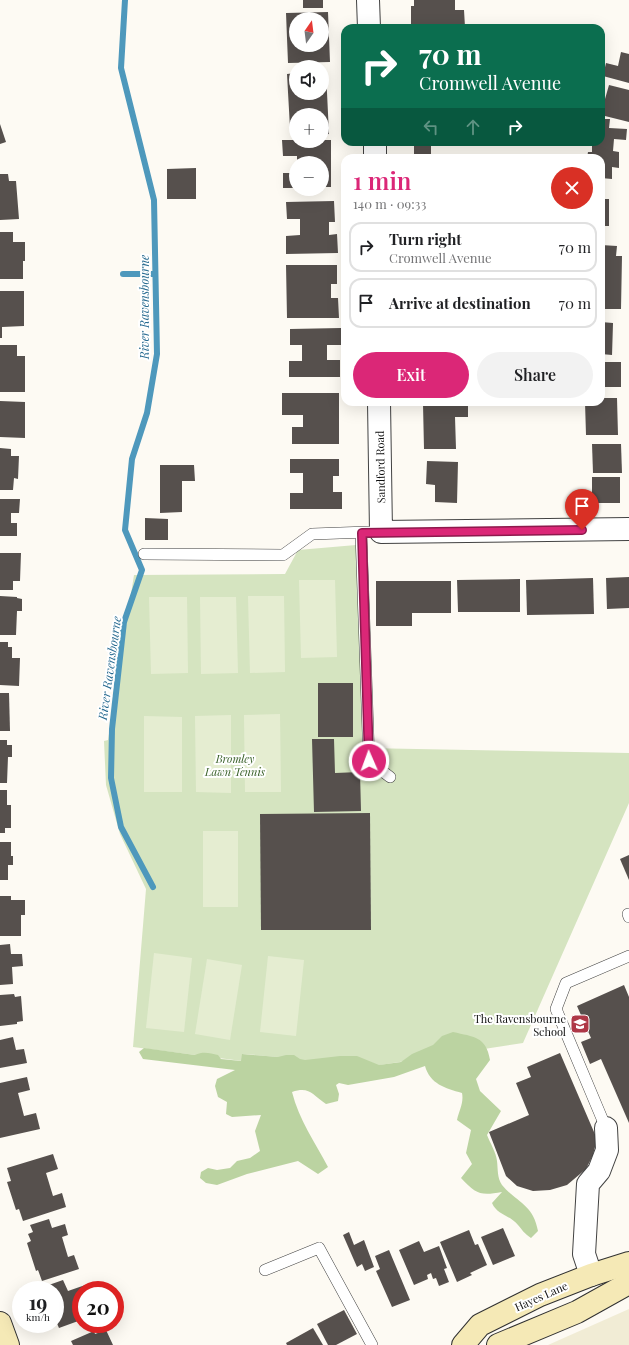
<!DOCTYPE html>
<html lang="en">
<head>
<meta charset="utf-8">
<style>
	body { margin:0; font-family:"Playfair Display",serif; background:#f2f2f2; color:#202124; height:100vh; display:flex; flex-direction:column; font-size:15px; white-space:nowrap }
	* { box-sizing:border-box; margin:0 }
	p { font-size:13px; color:#757577 }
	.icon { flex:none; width:22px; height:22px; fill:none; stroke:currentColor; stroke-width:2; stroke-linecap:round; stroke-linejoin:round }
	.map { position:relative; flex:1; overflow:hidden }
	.panel { position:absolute; left:341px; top:154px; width:264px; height:252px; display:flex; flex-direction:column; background:#fff; border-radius:12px; box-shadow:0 4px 16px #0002 }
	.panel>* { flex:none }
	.guide { position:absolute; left:341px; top:24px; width:264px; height:122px; border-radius:12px; box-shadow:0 4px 16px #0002; background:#0b6e4f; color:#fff; overflow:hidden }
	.needle { width:26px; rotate:14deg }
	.fabs { position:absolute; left:289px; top:12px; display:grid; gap:8px }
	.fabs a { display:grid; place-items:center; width:40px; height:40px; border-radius:50%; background:#fff; box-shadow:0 4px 16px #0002; font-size:20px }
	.speed { position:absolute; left:12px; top:1281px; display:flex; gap:8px; font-size:20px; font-weight:700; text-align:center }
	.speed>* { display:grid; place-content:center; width:52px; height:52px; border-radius:50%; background:#fff; box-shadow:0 4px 16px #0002; line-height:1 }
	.speed small { font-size:10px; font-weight:400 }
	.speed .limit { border:6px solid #d22; background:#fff; color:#111 }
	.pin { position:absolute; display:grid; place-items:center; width:34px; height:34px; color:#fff; margin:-41px -17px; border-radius:50% 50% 50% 0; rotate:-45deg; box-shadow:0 0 4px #0007 }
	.pin .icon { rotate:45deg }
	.me { position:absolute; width:44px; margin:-22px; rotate:358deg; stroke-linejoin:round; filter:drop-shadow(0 0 3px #0008) }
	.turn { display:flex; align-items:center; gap:14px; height:84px; padding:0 12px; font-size:18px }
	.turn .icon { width:52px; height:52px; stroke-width:2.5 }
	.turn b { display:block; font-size:28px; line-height:34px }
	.lanes { display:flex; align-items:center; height:38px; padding:0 12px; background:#0003; justify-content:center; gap:20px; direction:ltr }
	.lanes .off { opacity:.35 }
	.round { display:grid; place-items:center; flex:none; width:42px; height:42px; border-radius:21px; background:#f2f2f2 }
	.head { display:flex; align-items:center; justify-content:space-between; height:68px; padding:0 12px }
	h1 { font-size:24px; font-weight:600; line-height:30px; color:#db2777 }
	.primary-button { display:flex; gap:8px; margin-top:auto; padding:8px 12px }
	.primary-button a { flex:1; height:46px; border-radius:24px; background:#db2777; color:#fff; font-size:16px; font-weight:600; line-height:46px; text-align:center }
	.primary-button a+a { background:#f2f2f2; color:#202124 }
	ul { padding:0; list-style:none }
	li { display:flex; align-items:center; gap:12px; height:50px; margin:0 8px 6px; padding:0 4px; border:2px solid #e0e0e0; border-radius:12px }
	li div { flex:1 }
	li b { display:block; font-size:15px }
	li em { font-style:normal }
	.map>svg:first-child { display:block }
	.farmland { fill:#f1ecd5 }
	.green { fill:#d5e4c0 }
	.forest { fill:#bbd3a1 }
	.pitch { fill:#e5edd1 }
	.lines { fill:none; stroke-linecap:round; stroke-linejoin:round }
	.stream { stroke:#4e98bc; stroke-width:6 }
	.building { fill:#56504d; fill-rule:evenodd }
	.service-casing { stroke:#424242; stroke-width:12 }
	.minor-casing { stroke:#424242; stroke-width:24 }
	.secondary-casing { stroke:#313131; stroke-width:24 }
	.service { stroke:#fff; stroke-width:11 }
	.minor { stroke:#fff; stroke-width:22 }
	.secondary { stroke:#f5e9b6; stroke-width:22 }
	.route-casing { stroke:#8e194d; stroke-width:10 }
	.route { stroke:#db2777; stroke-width:7 }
	.labels { text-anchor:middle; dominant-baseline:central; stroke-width:4; stroke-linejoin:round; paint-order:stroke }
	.street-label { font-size:11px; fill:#0f0f0f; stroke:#fff }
	.park-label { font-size:11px; font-style:italic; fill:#375f27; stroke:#fff }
	.poi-label { font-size:11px; fill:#0f0f0f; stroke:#fff; text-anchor:end }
	.water-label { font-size:12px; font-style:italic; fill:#286b91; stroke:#fff }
</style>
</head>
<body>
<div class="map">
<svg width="629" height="1345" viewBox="0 0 629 1345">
	<rect width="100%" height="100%" fill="#fdfaf3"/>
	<path class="farmland" d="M629 1309V1345H548Z"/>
	<path class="green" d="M356 545 364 748 629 753V803L523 1043 354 1069 278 1057 243 1054 242 1061 133 1047 146 889 120 834 106 785 104 741 108 740 134 575 285 574 298 550Z"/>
	<path class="forest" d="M453 1032C474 1037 486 1036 490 1060L476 1079 480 1091 501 1111 487 1135C490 1143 496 1152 497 1161 498 1169 497 1178 502 1185 517 1203 533 1204 538 1231L531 1238C524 1233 523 1231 518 1225 510 1215 497 1215 492 1203L502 1192C480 1196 476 1194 461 1178L472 1164 466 1153 471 1130 457 1120C459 1110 464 1103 462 1093 445 1088 430 1084 425 1066L394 1077 348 1085 339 1083 336 1085 339 1094 338 1101 326 1104C312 1095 310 1086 292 1092 299 1120 315 1142 328 1167L318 1174 298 1161 247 1174 217 1185 206 1183 200 1178 201 1172 208 1168 217 1170 230 1168 237 1161 250 1158 260 1151 255 1131 261 1115 232 1117 226 1114 227 1102 218 1097 215 1086 217 1079 235 1070 143 1059 139 1052 144 1048 195 1055C203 1051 210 1053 218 1055L221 1059 241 1061 242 1054 278 1057 286 1055H294L300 1059 305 1060 340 1056H357L379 1065 401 1062 412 1054 433 1045 442 1036Z"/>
	<g class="pitch">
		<path d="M299 580H335L337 657 301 658Z"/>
		<path d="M248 596H284L285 672 250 673Z"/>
		<path d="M149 597H187L188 673 151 674Z"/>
		<path d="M200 597H236L238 673 201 674Z"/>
		<path d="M280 714 281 792H245L244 715Z"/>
		<path d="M231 715V793L196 792 195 716Z"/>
		<path d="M144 716 182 717V792H144Z"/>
		<rect x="203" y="831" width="35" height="76"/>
		<path d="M154 953 192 958 184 1032 146 1028Z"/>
		<path d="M268 956 304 960 296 1036 260 1032Z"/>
		<path d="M207 959 242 965 230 1040 195 1034Z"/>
	</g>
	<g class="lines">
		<g class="stream">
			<path d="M125 0 121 68 154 200 157 354 147 413 132 459 125 530 142 570 124 622 112 729 111 778 121 827 153 887"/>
			<path d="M123 274H155"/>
		</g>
	</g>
	<g class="building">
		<rect x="303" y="0" width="20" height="8"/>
		<path d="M414 0H455V10H464L465 27H411V6H414Z"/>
		<path d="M328 12 330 62 288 63 286 13ZM296 19H322V45H296Z"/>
		<path d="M621 52 629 54V83L603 76 606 63 618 66Z"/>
		<path d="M322 72H326L329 134 322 135V115H296V128H290L287 74 296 73V93H322Z"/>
		<path d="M609 85 629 90V122L601 115V98L605 99Z"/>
		<path d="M601 119H610L609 128 627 129 626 140 614 139 613 151 619 152V168L612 167V179L601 178V158H587L588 152H592V142H601Z"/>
		<path d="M0 124 6 142 0 144Z"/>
		<path d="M282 140H331V187H322V163H297V156H283Z"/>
		<rect x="414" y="146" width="17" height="12"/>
		<path d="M196 168V199H167V169Z"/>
		<rect x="283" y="173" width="13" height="15"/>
		<path d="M0 174H8L9 181H16L19 219 0 220Z"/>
		<rect x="601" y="199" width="8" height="27"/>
		<path d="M334 201 335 222H329V235L337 234 338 253 286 254V236L300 235V219H287L286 202Z"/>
		<path d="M0 232H13V242H25V261H23V279H0Z"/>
		<path d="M601 245 617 246 616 256H622L621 309H601Z"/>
		<path d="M286 265H337V284H331V298H338L339 318H287Z"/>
		<path d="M0 291H24V326L2 327V338H0Z"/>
		<path d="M601 322 613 323 612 355 601 354Z"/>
		<path d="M341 328V345H327V360H340V377H289V361H302V345H290V329Z"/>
		<path d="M0 345H17V356H25V392H0Z"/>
		<rect x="601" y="362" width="20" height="25"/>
		<path d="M282 393H339V444H292V427H303V415H282Z"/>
		<path d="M601 398H617L618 435H586L585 402H601Z"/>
		<path d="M0 401 25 402V438L0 437Z"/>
		<path d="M423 404H468V417H455L456 449H424Z"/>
		<path d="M592 444H621L622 473H593Z"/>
		<path d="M0 448 11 449V456H19L18 479 14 478 13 490H0Z"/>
		<path d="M290 459H339V476H333V492H342V509H290V493H303V473H290Z"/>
		<path d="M427 461 458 462 457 503 435 502V485L426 484Z"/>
		<path d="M160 465H194L195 481H182V512L160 513Z"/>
		<rect x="592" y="477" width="28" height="26"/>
		<path d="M0 499H20L19 513H11V523H17V536H0Z"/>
		<path d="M145 518 168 519V540H145Z"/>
		<path d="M0 553H21L20 581H13V590H0Z"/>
		<path d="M629 577V608L607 609 606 578Z"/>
		<path d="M593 578 594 614 527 615 526 580Z"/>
		<path d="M520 579V612H458L457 580Z"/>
		<path d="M376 581H451V613H412V626H376Z"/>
		<path d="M0 596 17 597V598L22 599V611H17L16 635H0Z"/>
		<path d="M0 642H8V647H12V658H20L19 686 0 685Z"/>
		<rect x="318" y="683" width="35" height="54"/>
		<path d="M0 693H9L10 731H0Z"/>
		<path d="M312 739H334L335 773 360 772 361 811 314 812Z"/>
		<path d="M0 740H7V745H12V757H8L7 783H0Z"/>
		<path d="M0 790H7V805H11V828H5V833H0Z"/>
		<path d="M370 813 371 930H261L260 814Z"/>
		<path d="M0 842H11V856H13V865H8V880H0Z"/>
		<path d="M629 855V880L620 859Z"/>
		<path d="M0 896H11V900H25V915H21V936H0Z"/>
		<path d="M10 944 11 954H22L23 966 12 967 13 984 0 985V945Z"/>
		<path d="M624 985 629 997V1123L601 1059 590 1064 581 1042 591 1038 577 1006Z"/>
		<path d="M14 994 15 997 21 996 23 1021 17 1022V1024L0 1026V995Z"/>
		<path d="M13 1037 16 1050 24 1049 27 1063 0 1068V1040Z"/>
		<path d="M560 1053 597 1139 593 1155 586 1169 567 1185 550 1190 533 1191 517 1186 506 1176 489 1132 529 1115 516 1083 531 1077 527 1067Z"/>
		<path d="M27 1077 30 1090 18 1093 24 1116 36 1113 40 1129 0 1138V1083Z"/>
		<path d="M53 1154 58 1169 46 1173 53 1196 62 1193 66 1207 23 1221 19 1209 16 1210 7 1182 11 1181 7 1168Z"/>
		<path d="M49 1219 52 1228 65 1224 68 1235 62 1237 68 1257 74 1255 79 1269 42 1281 38 1270 36 1271 27 1243 31 1241 28 1234 33 1232 30 1225Z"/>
		<path d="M503 1228 515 1256 493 1265 481 1237Z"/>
		<path d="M469 1230 475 1245 478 1244 487 1265 470 1273 472 1275 457 1282 440 1242Z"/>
		<path d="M349 1232 354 1245 364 1240 374 1267 365 1271 362 1264 357 1267 343 1235Z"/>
		<path d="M419 1241 424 1252 439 1246 447 1268 444 1269 449 1282 439 1286 436 1278 433 1279 431 1273 427 1275 428 1279 414 1285 399 1250Z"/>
		<path d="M389 1250 410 1300 392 1307 376 1271 380 1269 375 1256Z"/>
		<path d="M63 1280 68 1291 91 1283 93 1290H81V1320L59 1328 55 1319V1290H47L46 1286Z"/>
		<path d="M344 1310 357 1334 336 1345H328L317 1324Z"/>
		<path d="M313 1328 323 1345H287L286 1343Z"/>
		<path d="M106 1330 113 1345H73L71 1341 94 1331 95 1334Z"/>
	</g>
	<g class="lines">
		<g class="service-casing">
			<g id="service">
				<path d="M361 533 369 761 390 777"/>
				<path d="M144 554 283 555 312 534 368 532"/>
				<path d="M629 914H628L629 917"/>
				<path d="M606 1128 556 1009 566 983 629 956"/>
				<path d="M265 1270 319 1248 372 1345"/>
			</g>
		</g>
		<g class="minor-casing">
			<g id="minor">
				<path d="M368 0 369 28"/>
				<path d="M375 142V158"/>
				<path d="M379 402 381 532 629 529"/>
				<path d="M591 1275 584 1254 588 1184 599 1171 607 1150 606 1128"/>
			</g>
		</g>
		<g class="secondary-casing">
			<g id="secondary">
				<path d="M0 1323 8 1345"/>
				<path d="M463 1345 480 1325 540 1295 591 1275 629 1263"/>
				<path d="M498 1345 577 1312 629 1283"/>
			</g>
		</g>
		<use href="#service" class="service"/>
		<use href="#minor" class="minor"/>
		<use href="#secondary" class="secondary"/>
	</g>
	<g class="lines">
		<g class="route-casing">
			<path id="route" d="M369 761 362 533 582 530"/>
		</g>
		<use href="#route" class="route"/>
	</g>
	<defs>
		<g id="school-square" transform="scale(1)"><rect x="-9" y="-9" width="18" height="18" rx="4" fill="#ae3847" stroke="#fff"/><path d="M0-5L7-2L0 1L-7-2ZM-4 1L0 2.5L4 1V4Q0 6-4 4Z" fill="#fff"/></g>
	</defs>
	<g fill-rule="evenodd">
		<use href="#school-square" x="580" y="1024"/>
	</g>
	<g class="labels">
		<g class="street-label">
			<text transform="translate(380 467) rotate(-91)">Sandford Road</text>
			<text transform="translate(541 1296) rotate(-24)">Hayes Lane</text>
		</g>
		<g class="park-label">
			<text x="235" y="758">Bromley<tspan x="235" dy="13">Lawn Tennis</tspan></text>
		</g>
		<g class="poi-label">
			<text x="566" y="1018">The Ravensbourne<tspan x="566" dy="13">School</tspan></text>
		</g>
		<g class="water-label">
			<text transform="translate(144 307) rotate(-90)">River Ravensbourne</text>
			<text transform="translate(109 668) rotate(-82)">River Ravensbourne</text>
		</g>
	</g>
</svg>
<div class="fabs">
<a><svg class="needle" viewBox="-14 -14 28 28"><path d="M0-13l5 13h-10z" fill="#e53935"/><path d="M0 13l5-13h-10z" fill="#757577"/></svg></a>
<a><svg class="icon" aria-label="sound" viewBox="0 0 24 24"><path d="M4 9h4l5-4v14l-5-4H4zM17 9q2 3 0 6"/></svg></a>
<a>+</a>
<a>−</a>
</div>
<div class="speed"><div>19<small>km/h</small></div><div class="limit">20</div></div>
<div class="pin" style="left:582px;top:530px;background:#d93025"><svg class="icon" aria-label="arrive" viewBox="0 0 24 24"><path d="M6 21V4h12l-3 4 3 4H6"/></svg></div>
<svg class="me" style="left:369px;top:761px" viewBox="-20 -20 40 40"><circle r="17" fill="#db2777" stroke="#fff" stroke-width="3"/><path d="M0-11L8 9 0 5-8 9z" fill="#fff"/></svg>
<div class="guide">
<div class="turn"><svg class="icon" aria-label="right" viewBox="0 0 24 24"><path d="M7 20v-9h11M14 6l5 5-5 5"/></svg><div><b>70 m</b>Cromwell Avenue</div></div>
<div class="lanes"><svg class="icon off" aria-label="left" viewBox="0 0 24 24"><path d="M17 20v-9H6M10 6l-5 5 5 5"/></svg><svg class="icon off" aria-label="ahead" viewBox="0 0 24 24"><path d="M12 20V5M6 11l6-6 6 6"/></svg><svg class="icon" aria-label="right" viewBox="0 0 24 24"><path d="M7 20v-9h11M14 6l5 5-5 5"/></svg></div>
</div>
<section class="panel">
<div class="head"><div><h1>1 min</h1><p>140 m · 09:33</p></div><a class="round" style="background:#d93025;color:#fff"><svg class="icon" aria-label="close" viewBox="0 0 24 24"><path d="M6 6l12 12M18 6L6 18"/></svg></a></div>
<ul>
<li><svg class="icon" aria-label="right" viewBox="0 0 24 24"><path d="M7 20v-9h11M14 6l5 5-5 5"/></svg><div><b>Turn right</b><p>Cromwell Avenue</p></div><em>70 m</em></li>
<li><svg class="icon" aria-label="arrive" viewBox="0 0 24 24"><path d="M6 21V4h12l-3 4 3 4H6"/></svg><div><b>Arrive at destination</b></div><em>70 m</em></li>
</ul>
<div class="primary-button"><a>Exit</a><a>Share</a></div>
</section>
</div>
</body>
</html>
